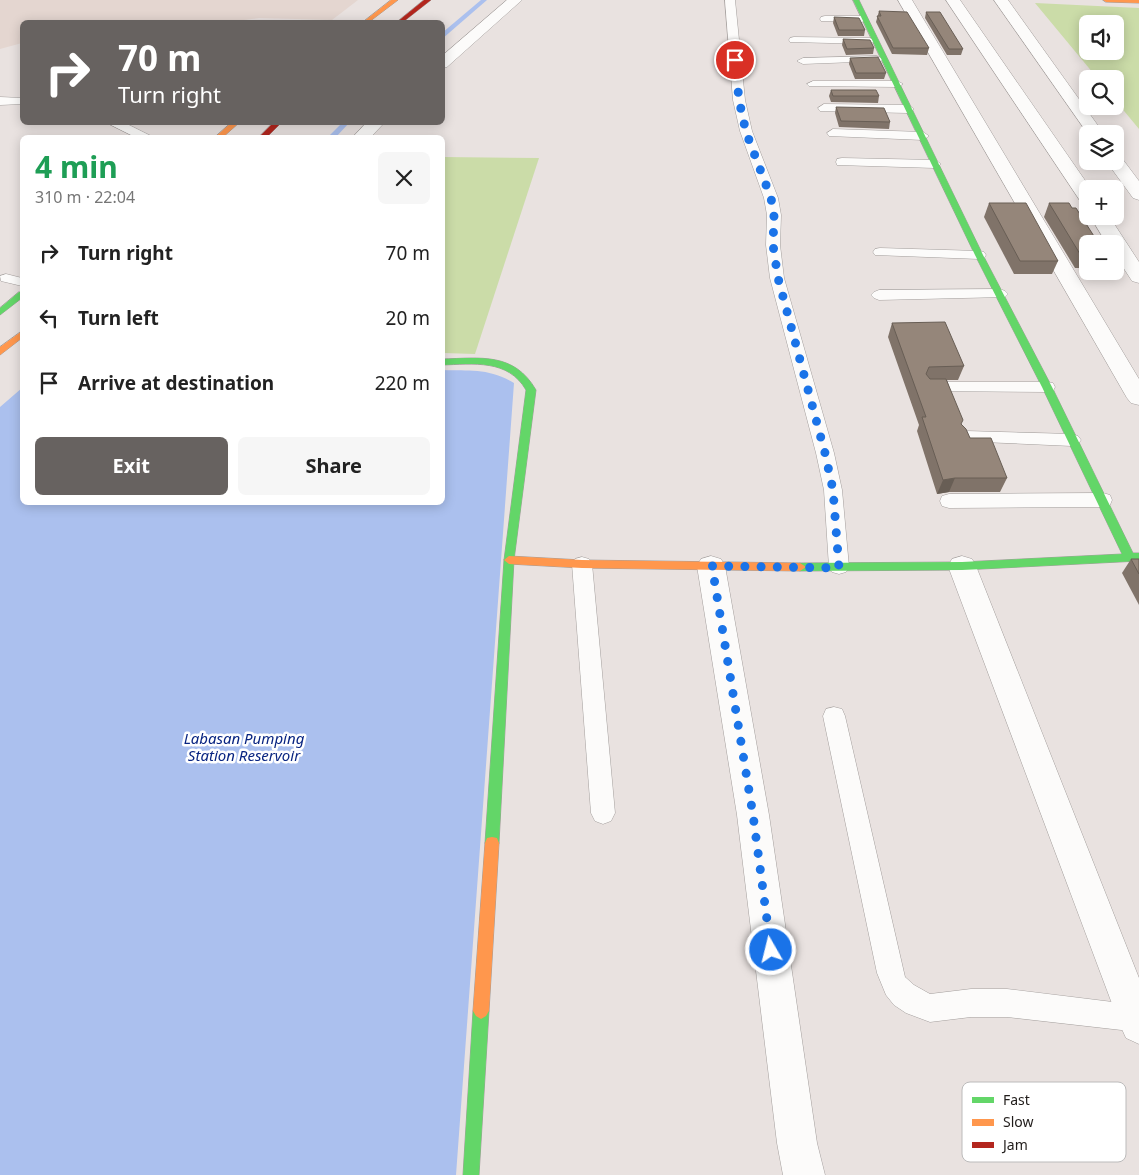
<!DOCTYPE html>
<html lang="en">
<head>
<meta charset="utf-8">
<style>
	body { margin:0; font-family:"Noto Sans",sans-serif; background:#f6f6f6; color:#222; height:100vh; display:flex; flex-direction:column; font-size:19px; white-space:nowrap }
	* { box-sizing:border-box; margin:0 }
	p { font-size:16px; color:#767676 }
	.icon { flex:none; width:28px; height:28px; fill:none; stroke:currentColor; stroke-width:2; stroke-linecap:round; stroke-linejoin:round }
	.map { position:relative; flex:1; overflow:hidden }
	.details { position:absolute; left:20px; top:135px; width:425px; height:370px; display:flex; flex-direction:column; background:#fff; border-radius:8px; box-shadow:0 2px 12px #0003 }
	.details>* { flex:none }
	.hud { position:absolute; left:20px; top:20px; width:425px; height:105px; border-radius:8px; box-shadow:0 2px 12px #0003; background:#676260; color:#fff; overflow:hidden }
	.controls { position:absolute; left:1079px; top:15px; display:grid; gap:10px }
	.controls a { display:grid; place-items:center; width:45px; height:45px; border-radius:8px; background:#fff; box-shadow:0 2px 12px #0003; font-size:25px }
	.pin { position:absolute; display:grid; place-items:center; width:42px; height:42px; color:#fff; margin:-21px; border:2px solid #fff; border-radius:50%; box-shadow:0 1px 5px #0007 }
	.me { position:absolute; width:55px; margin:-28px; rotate:352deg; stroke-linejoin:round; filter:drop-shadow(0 0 4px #0008) }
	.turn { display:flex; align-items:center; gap:18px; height:105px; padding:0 15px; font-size:22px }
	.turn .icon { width:65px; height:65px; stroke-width:2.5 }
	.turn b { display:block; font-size:35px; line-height:42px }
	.round { display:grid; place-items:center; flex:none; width:52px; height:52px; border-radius:8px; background:#f6f6f6 }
	.summary { display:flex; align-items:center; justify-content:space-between; height:85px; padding:0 15px }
	h1 { font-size:30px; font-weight:700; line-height:38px; color:#1e9e55 }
	.action { display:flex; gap:10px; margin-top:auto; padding:10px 15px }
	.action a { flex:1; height:58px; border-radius:8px; background:#676260; color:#fff; font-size:20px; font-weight:700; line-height:58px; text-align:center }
	.action a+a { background:#f6f6f6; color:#222 }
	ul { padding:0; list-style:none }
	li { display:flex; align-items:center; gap:15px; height:65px; padding:0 15px }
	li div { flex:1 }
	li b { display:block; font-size:19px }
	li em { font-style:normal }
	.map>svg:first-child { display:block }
	.built { fill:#e4d6d0 }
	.green { fill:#cbdca8; fill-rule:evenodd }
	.water { fill:#abc0ee }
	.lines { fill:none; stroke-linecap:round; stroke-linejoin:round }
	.stream { fill:#abc0ee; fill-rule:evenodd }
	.lane-casing { stroke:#a39e9c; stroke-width:1 }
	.street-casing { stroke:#a39e9c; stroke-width:1 }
	.fast-casing { stroke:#a39e9c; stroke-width:1 }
	.slow-casing { stroke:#a39e9c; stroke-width:1 }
	.jam-casing { stroke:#a39e9c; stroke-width:1 }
	.lane { fill:#fcfbfa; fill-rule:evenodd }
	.street { fill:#fcfbfa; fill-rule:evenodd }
	.fast { fill:#63d668; fill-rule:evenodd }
	.slow { fill:#ff974d; fill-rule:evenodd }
	.jam { fill:#b3261e; fill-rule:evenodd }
	.wall { fill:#807369 }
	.shaded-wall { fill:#685e55 }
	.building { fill:#95867a; stroke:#685e55 }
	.route { stroke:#1a73e8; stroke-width:9; stroke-dasharray:0 16.2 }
	.labels { text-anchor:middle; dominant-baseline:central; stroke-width:5; stroke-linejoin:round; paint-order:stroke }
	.water-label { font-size:15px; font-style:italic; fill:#082481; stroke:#fff }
	.key { fill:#fff; stroke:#bcbbbb; stroke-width:1 }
	.key-label { font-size:14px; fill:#211d1b }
</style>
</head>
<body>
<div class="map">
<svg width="1139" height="1175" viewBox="0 0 1139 1175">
	<rect width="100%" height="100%" fill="#e9e2e0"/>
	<path class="built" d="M0 0H358L332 20 259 18 228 22H22V43L0 49Z"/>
	<g class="green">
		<path d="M1035 3 1139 8V129L1115 100V79H1098ZM1088 24H1115V51H1088Z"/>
		<path d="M443 157 539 158 475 354 443 353Z"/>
	</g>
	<path class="water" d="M443 370C470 371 489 368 514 383L456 1175H0V407L22 388V502H442Z"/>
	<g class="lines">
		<g class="stream">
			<path d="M481 0H487L442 39V33Z"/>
			<path d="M343 122H350L335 138H327Z"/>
		</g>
		<g class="lane-casing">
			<g id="lane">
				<path d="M725 0H735L745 100 752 131 778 198 781 215 780 245 784 278 834 453 842 490 849 567 846 572 839 574 832 572 829 567 824 490 816 453 770 278 766 245 767 215 764 198 740 131 733 100Z"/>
				<path d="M825 16H862L867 19 862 22 821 21 820 19 821 17Z"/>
				<path d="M794 37 870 38 875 41 870 44 790 42 789 40 790 38Z"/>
				<path d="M877 56 883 59 881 61 803 64 797 61 803 58Z"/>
				<path d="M813 81H897L903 84 897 87 809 86 807 84Z"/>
				<path d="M0 97 22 98V104L0 105Z"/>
				<path d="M824 104 908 105 914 109 908 113 820 111 818 108Z"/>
				<path d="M105 122H123L155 138H137Z"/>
				<path d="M833 129 923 132 929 136 923 140 829 136 827 133Z"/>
				<path d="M842 158 935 160 941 164 935 168 837 165 836 162 837 159Z"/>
				<path d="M880 248 979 251 984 252 986 255 984 258 979 259 875 255 873 252 875 249Z"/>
				<path d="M6 274 22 278V286L1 281 0 276Z"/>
				<path d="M1000 289 1005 291 1008 294 1005 297 879 300 874 298 871 295 874 292 879 290Z"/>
				<path d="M931 382H1047L1053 383 1055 387 1053 391 1047 392 925 391 923 387 925 383Z"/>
				<path d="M966 431 1072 434 1078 436 1081 440 1078 444 1072 446 960 441 957 437 960 433Z"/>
				<path d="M1103 493 1110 495 1112 500 1110 505 1103 507 949 508 942 506 940 501 942 496 949 494Z"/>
				<path d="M582 557 589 559 592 564 615 813 611 821 603 824 595 821 591 813 572 564 575 559Z"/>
				<path d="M834 707 842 709 845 716 905 977 914 985 930 994 971 989H1007L1137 1005 1139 1006V1032L1007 1017H971L930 1022 906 1013 894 1005 886 995 877 973 823 716 826 709Z"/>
			</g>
		</g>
		<g class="street-casing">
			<g id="street">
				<path d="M507 0H522L447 67 442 68V56Z"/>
				<path d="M898 0H912L1139 379V405L1131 403 1127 398Z"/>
				<path d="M946 0H960L1091 189H1088V203L1081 202Z"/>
				<path d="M994 0H1008L1104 134H1088Z"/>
				<path d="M367 122H385L370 138H352Z"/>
				<path d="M1115 156 1121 157 1139 181V200L1133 198 1106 161H1115Z"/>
				<path d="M1090 216H1109L1139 262V283L1132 281 1115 255V244H1107Z"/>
				<path d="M711 556 721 559 725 566 769 815 817 1143 825 1175H783L777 1143 737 815 697 566 701 559Z"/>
				<path d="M962 556 972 559 976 566 1139 978V1044L1126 1038 1120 1025 948 566 952 559Z"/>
			</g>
		</g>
		<g class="fast-casing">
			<g id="fast">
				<path d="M853 0H859L983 255 1052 387 1133 553H1139V561L962 570 800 571 794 567 800 563 962 562 1122 554 1042 387 975 255Z"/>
				<path d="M19 292H22V298L0 315V308Z"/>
				<path d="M442 359C481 358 514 352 536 390L514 560 499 843 497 848 492 849 487 848 485 843 504 560 526 390C508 359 474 364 442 365Z"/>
				<path d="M481 1003 486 1006 489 1011 479 1175H463L473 1011 476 1006Z"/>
			</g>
		</g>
		<g class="slow-casing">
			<g id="slow">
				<path d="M391 0H398L369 22H363Z"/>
				<path d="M1103 0H1139V3L1106 2Z"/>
				<path d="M232 122H240L222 138H214Z"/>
				<path d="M22 331V338L0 355V347Z"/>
				<path d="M509 556 582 560 800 563 806 567 800 571 582 568 509 564 504 560Z"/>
				<path d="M492 837 497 838 499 843 489 1011 486 1016 481 1019 476 1016 473 1011 485 843 487 838Z"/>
			</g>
		</g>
		<g class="jam-casing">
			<g id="jam">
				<path d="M424 0H431L403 22H397Z"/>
				<path d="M274 122H282L266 138H258Z"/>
			</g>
		</g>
		<use href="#lane" class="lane"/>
		<use href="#street" class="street"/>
		<use href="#fast" class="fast"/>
		<use href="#slow" class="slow"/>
		<use href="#jam" class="jam"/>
	</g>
	<g class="wall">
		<path d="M879 11 929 48 927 55 892 54 876 22Z"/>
		<path d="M926 12 963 49 961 55H947L925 18Z"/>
		<path d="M834 17 865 30 864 36H838L833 23Z"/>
		<path d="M843 39 874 48 873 54 846 55 842 45Z"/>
		<path d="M850 58 886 73 884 79H855L849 64Z"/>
		<path d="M831 90 879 96 878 103 831 102 829 96Z"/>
		<path d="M836 107 890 122 889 129 839 127 835 113Z"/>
		<path d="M989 203 1058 261 1052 274H1014L984 217Z"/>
		<path d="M1049 203 1088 244V268H1075L1044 217Z"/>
		<path d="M892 323 964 366 958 380H947L961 424 970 438 1007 478 1000 492H949L937 494 917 431 919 425 888 337Z"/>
		<path d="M1131 559H1139V605L1122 573Z"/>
	</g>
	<path class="shaded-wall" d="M955 478 949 492 937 494 943 480Z"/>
	<g class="building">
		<path d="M879 11 907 12 929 48H893L877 16H881Z"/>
		<path d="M926 12H940L963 49H949Z"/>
		<path d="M834 17 859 18 865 30H839Z"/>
		<path d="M843 39 870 40 874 48 847 49Z"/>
		<path d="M878 57 886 73H856L850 58Z"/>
		<path d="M831 90H876L879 96H833Z"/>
		<path d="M836 107 884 108 890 122 841 121Z"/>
		<path d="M989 203H1026L1058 261H1020Z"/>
		<path d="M1049 203H1069L1072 208H1076L1099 244H1088V254H1080Z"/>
		<path d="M945 322 964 366 929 367 926 374 930 379H946L963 420 961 424 966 429 970 438H991L1007 478H955L943 480 922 417H926L892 323Z"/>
		<path d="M1131 559H1139V574Z"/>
	</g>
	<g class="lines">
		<path class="route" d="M735 60 739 100 746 132 771 198 774 215 773 245 778 278 825 453 833 490 839 568 712 566 753 815 771 950"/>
	</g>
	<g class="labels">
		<g class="water-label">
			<text x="244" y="738">Labasan Pumping<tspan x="244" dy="17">Station Reservoir</tspan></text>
		</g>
	</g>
	<rect x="962" y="1082" width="164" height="80" rx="8" class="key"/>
	<rect x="972" y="1097" width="22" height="6" fill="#63d668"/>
	<rect x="972" y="1119" width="22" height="7" fill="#ff974d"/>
	<rect x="972" y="1142" width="22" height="6" fill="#b3261e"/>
	<g class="key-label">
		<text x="1003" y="1105">Fast</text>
		<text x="1003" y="1127">Slow</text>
		<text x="1003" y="1150">Jam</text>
	</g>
</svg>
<div class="controls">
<a><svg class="icon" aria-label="sound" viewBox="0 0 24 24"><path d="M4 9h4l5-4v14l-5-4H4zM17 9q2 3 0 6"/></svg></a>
<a><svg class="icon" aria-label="search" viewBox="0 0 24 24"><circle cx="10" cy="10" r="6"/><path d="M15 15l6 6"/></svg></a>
<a><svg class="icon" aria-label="layers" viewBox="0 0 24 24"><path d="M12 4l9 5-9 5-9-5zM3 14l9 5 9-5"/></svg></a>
<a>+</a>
<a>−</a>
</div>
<div class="pin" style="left:735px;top:60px;background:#d93025"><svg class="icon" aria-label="arrive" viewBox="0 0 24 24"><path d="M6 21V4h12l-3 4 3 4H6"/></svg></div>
<svg class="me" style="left:771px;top:950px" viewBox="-20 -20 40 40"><circle r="17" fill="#1a73e8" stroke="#fff" stroke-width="3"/><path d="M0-11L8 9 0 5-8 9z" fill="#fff"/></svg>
<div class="hud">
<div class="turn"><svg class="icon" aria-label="right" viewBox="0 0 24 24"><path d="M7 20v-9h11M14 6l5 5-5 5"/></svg><div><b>70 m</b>Turn right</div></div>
</div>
<section class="details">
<div class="summary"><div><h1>4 min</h1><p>310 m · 22:04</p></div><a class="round"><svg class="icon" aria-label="close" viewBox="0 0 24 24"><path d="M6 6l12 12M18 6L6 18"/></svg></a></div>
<ul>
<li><svg class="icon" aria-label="right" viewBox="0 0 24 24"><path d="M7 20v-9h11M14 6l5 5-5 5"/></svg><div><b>Turn right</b></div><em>70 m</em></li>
<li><svg class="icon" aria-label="left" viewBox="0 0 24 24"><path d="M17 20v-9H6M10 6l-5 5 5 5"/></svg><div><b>Turn left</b></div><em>20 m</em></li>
<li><svg class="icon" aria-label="arrive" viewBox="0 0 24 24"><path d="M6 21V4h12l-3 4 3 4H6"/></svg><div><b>Arrive at destination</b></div><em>220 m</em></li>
</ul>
<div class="action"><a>Exit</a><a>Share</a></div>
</section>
</div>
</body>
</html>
